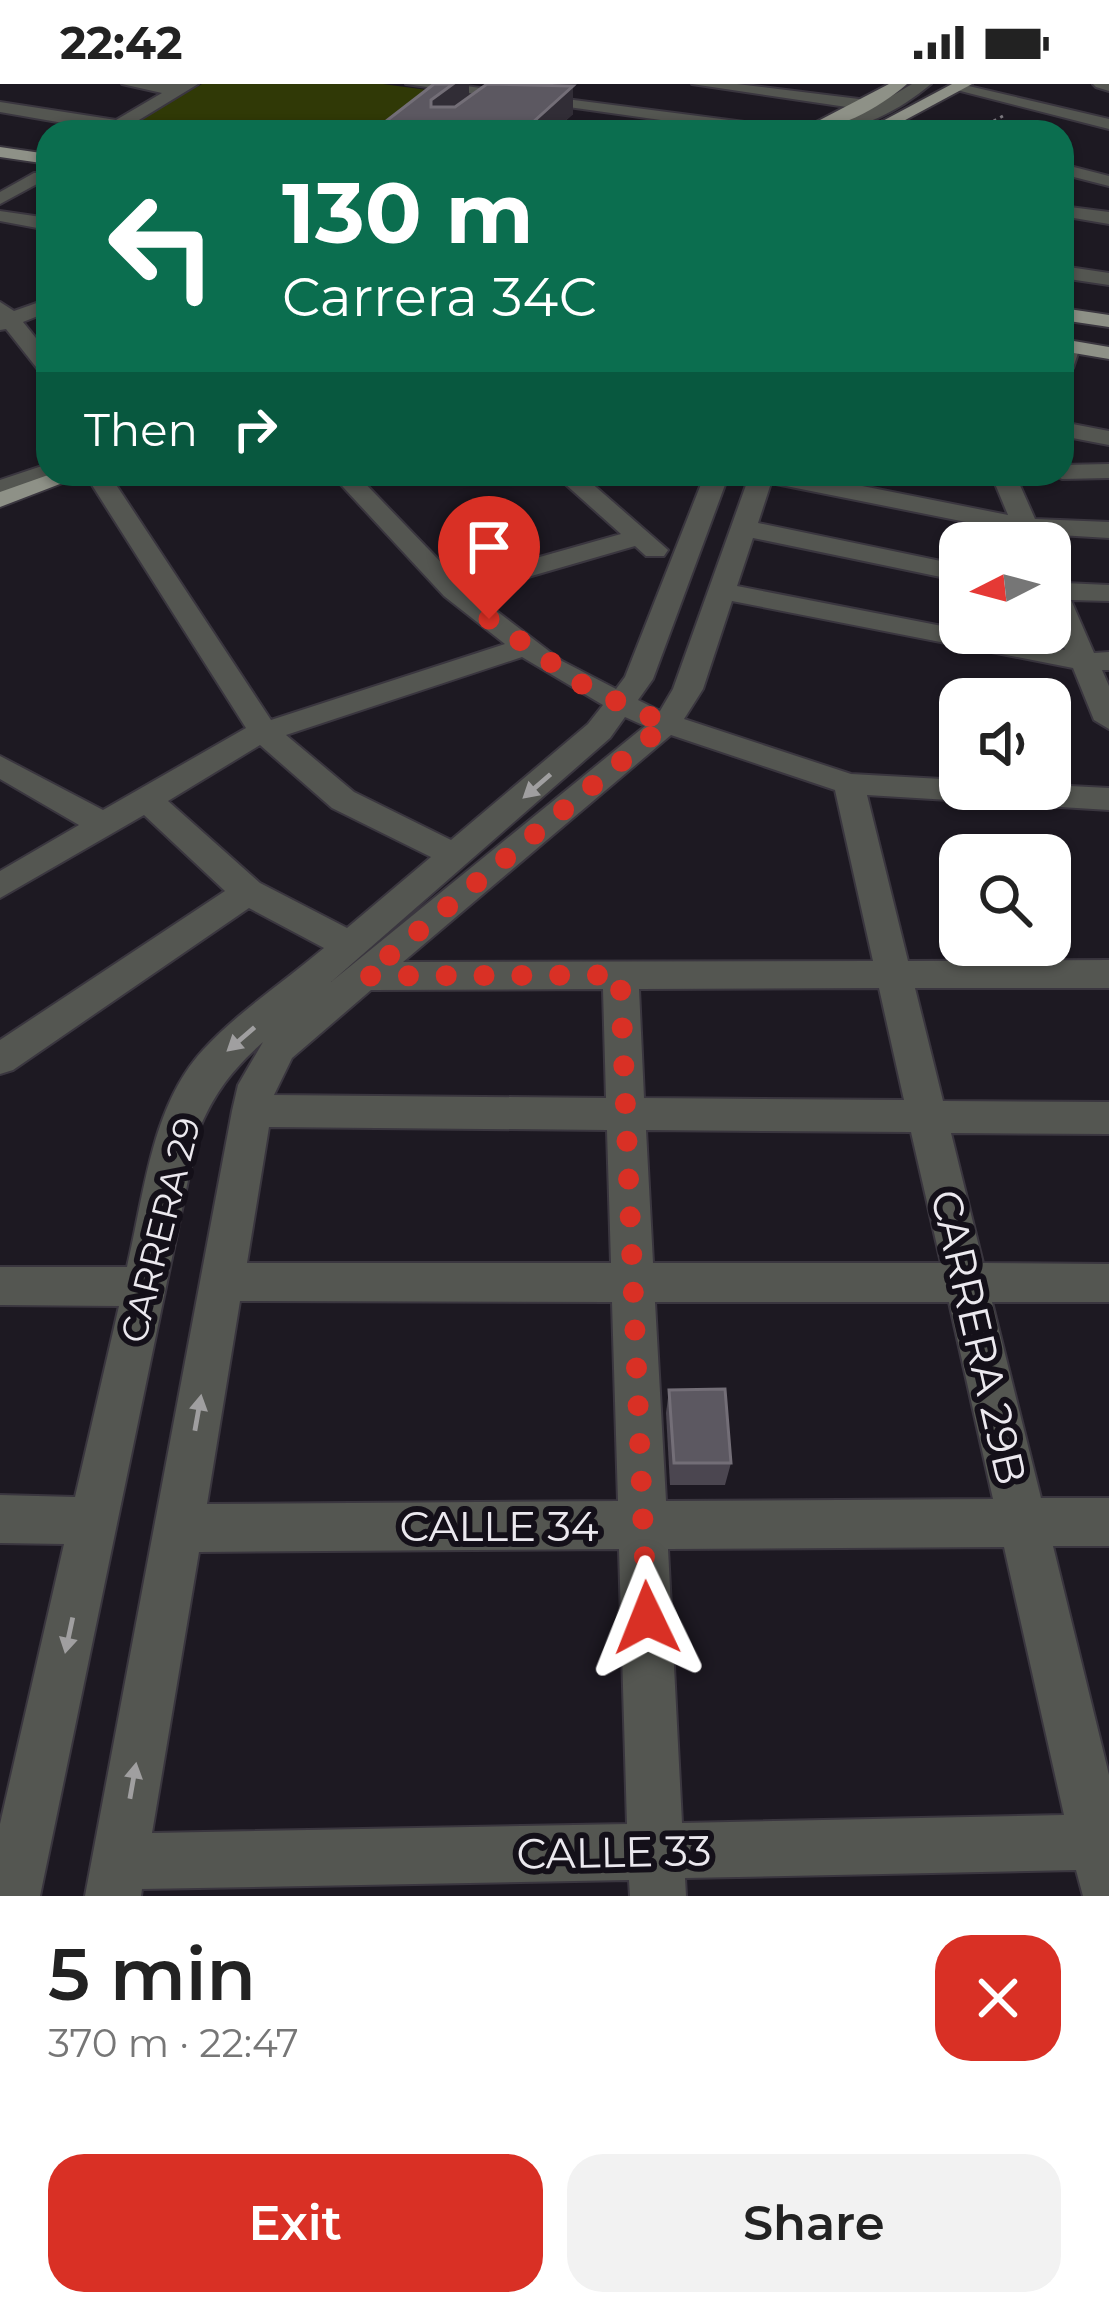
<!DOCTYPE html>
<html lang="en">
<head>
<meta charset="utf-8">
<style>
	body { margin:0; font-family:Montserrat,sans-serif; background:#f2f2f2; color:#222; height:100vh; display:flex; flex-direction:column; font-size:45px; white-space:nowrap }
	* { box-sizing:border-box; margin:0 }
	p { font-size:39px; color:#767676 }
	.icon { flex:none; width:66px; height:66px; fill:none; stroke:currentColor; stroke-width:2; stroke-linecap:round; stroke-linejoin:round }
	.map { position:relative; height:1812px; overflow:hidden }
	.sheet { display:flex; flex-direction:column; background:#fff; flex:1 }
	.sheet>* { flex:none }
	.top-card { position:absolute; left:36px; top:36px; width:1038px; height:366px; border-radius:36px; box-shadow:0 3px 9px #0004; background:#0b6e4f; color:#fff; overflow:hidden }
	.needle { width:78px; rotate:264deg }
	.fabs { position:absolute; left:939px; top:438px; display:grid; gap:24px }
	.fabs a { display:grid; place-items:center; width:132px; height:132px; border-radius:24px; background:#fff; box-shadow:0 3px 9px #0004; font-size:60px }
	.pin { position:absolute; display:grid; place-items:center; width:102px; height:102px; color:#fff; margin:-123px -51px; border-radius:50% 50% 50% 0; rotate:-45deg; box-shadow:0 0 12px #0007 }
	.pin .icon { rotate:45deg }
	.me { position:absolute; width:132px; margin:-66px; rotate:358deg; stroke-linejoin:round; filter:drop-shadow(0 0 9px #0008) }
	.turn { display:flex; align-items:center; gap:42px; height:252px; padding:0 48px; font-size:54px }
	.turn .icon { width:156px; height:156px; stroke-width:2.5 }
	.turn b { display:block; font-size:84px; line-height:102px }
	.then { display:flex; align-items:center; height:114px; padding:0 48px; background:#0003; gap:24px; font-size:45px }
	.round { display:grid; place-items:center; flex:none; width:126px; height:126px; border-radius:36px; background:#f2f2f2 }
	.headline { display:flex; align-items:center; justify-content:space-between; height:204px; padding:0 48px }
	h1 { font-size:72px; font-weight:600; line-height:90px }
	.primary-button { display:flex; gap:24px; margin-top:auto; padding:24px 48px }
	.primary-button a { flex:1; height:138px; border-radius:36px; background:#d93025; color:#fff; font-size:48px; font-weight:600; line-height:138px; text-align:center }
	.primary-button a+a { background:#f2f2f2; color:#222 }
	.status { display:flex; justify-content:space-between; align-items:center; height:84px; padding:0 60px; background:#fff; direction:ltr }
	.status svg { height:33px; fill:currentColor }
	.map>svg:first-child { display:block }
	.green { fill:#303906 }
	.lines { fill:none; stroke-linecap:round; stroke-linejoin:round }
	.minor-casing { stroke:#3a363f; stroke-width:4 }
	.major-casing { stroke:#3a363f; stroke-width:4 }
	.path { stroke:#7d7a81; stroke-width:3; stroke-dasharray:3 4.5; stroke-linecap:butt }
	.minor { fill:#545651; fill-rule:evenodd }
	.major { fill:#8e9187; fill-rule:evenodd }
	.wall { fill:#4b4650 }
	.shaded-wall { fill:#312d36 }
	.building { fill:#5c5861; stroke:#736e77; stroke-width:3 }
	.oneway { fill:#a09fa0 }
	.route { stroke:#d93025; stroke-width:21; stroke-dasharray:0 37.8 }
	.labels { text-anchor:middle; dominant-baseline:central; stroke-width:12; stroke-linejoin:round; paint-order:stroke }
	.street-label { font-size:36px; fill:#ebe8ee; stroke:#141019 }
	.near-street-label { font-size:42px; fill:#ebe8ee; stroke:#141019 }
</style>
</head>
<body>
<div class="status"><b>22:42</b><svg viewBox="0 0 49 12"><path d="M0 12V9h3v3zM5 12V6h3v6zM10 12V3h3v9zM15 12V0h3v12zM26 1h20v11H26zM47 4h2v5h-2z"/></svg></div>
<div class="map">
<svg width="1109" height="1812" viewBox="0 0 1109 1812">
	<rect width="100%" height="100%" fill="#1d1922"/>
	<path class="green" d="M202 0H383L479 13 434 48H216L139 36Z"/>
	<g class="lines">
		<g class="minor-casing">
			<g id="minor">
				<path d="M122 0H198L134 39 172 48H115L0 28V18L116 36 162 9Z"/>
				<path d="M406 0H450L784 43 792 48H746Z"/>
				<path d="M692 0H737L867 16 875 22 912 0H931C900 26 859 48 819 48L867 26Z"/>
				<path d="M960 0 1109 35V45L949 4Z"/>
				<path d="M1093 0H1109V7L1096 3Z"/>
				<path d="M884 37 913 45 915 48 878 45V39Z"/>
				<path d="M1062 80 1109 92V102L1062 90Z"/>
				<path d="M34 89H46L48 94 0 120V108Z"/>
				<path d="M1062 122 1109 128V140L1062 132Z"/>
				<path d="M0 127 48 134V146L0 137Z"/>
				<path d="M1062 182 1109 189V201L1062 194Z"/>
				<path d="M48 215V228L23 238 48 269V290L40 288 6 245 0 246V218L14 227Z"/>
				<path d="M1069 257 1080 263 1073 284 1062 291V258Z"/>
				<path d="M1062 338 1109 347V361L1062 352Z"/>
				<path d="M48 380V390L57 392 0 411V396Z"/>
				<path d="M1109 380V394L1062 395 1051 390H1062V381Z"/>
				<path d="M85 390H109L271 636 505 560 444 512 331 390H356L458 496 621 450 554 390H581L668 466 664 472H646L635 462 473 509 562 577 616 605 625 593 705 390H729L653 595 638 616 660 627 673 605 750 390H802L1008 431 991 390H1015L1035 435 1109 438V454L1042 450 1043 459H1021L1016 448 771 399 758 439 960 481V497L753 454 737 502 1065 566 1050 530V490L1064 499 1109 501V517L1071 516 1094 569 1109 568V586H1102L1109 602V645L1094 636 1073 584 732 517 703 605 684 635 851 690 960 696V705H1050V701L1109 704V726L867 711 908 877 1109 876V904H915L943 1017 1109 1018V1050L951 1049 983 1179 1109 1180V1218H992L1041 1414H1109V1462H1053L1109 1691V1812H1083L1076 1786 685 1794 686 1812H630L629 1796 142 1805 141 1812H85L232 1027 238 1001 263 958C232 986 214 1009 198 1048L40 1812H0V1740L64 1460 0 1459V1411L75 1413 119 1222 0 1221V1183H127C144 1112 151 1022 203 966 238 928 285 897 324 864L249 824 13 986 0 990V956L225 807 144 731 0 814V787L79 741 0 695V672L103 726 246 644ZM522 573 603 621 588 640 451 756 354 708 286 651ZM625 633 645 642 331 898 610 654ZM671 651 835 706 873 877 403 878ZM260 661 332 724 431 773 347 844 260 799 168 717ZM879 904 904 1016 644 1014 639 905ZM603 905 606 1014 274 1011 292 974 371 906ZM269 1043 607 1046 611 1179H247ZM646 1046 911 1048 941 1179H653ZM240 1217 612 1218 618 1417 207 1420ZM655 1218H949L993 1415 666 1417ZM1004 1463 1064 1731 682 1739 668 1465ZM619 1465 627 1740 152 1749 199 1468Z"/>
			</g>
		</g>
		<g class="major-casing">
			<g id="major">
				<path d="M889 0H907C878 25 835 48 797 48Z"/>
				<path d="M952 0H972L883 48H862Z"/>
				<path d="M0 63 48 70V80L0 73Z"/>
				<path d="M1062 224 1109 231V243L1062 236Z"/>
				<path d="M1062 255 1109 263V275L1062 267Z"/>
				<path d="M51 390H86L0 423V408Z"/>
			</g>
		</g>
		<path class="path" d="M974 48 1003 32"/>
		<use href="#minor" class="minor"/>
		<use href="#major" class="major"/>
	</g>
	<g class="wall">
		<path d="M434 0H469V13L573 30 553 48H382L381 41Z"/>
		<path d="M669 1306 731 1379 725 1401H670L666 1329Z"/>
	</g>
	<g class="shaded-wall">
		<path d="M453 0H469V16L433 44 431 16Z"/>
		<path d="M573 2V30L553 48H522Z"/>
	</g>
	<g class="building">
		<path d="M434 0H453L431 16V23H455L487 0 573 2 522 48H429L381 41Z"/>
		<path d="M725 1305 731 1379H674L669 1306Z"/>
	</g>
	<defs><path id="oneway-solid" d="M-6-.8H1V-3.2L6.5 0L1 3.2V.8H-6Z" transform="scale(3)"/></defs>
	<g class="oneway">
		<use href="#oneway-solid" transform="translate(537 702) rotate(139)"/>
		<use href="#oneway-solid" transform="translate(241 955) rotate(139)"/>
		<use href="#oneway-solid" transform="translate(198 1329) rotate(-80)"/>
		<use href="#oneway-solid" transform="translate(69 1551) rotate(102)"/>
		<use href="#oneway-solid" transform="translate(133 1697) rotate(-80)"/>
	</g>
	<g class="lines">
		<path class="route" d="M489 535 586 603 666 640 365 892 620 891 647 1534"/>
	</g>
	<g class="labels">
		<g class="street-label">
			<text transform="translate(160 1146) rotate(-76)">CARRERA 29</text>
		</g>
		<g class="near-street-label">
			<text transform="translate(979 1253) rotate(77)">CARRERA 29B</text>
			<text x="499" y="1442">CALLE 34</text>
			<text transform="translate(614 1768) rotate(-1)">CALLE 33</text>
		</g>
	</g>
</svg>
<div class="fabs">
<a><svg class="needle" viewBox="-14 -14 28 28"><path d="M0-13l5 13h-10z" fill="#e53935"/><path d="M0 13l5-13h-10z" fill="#767676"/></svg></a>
<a><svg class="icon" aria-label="sound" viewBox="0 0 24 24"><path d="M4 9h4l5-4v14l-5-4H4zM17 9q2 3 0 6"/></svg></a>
<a><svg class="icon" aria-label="search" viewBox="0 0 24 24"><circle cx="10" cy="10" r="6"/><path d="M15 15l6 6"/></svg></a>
</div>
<div class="pin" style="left:489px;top:535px;background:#d93025"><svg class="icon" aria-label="arrive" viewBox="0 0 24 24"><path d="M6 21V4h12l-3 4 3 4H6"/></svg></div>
<svg class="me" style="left:647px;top:1534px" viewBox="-20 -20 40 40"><path d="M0-17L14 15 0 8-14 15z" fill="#d93025" stroke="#fff" stroke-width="4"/></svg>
<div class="top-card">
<div class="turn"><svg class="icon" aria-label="left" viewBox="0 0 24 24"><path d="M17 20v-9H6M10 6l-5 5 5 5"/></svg><div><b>130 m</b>Carrera 34C</div></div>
<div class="then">Then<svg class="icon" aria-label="right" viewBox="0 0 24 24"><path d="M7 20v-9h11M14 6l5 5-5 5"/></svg></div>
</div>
</div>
<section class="sheet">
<div class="headline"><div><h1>5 min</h1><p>370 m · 22:47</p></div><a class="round" style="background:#d93025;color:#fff"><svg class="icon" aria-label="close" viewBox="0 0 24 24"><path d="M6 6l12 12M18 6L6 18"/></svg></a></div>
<div class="primary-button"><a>Exit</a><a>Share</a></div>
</section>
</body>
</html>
